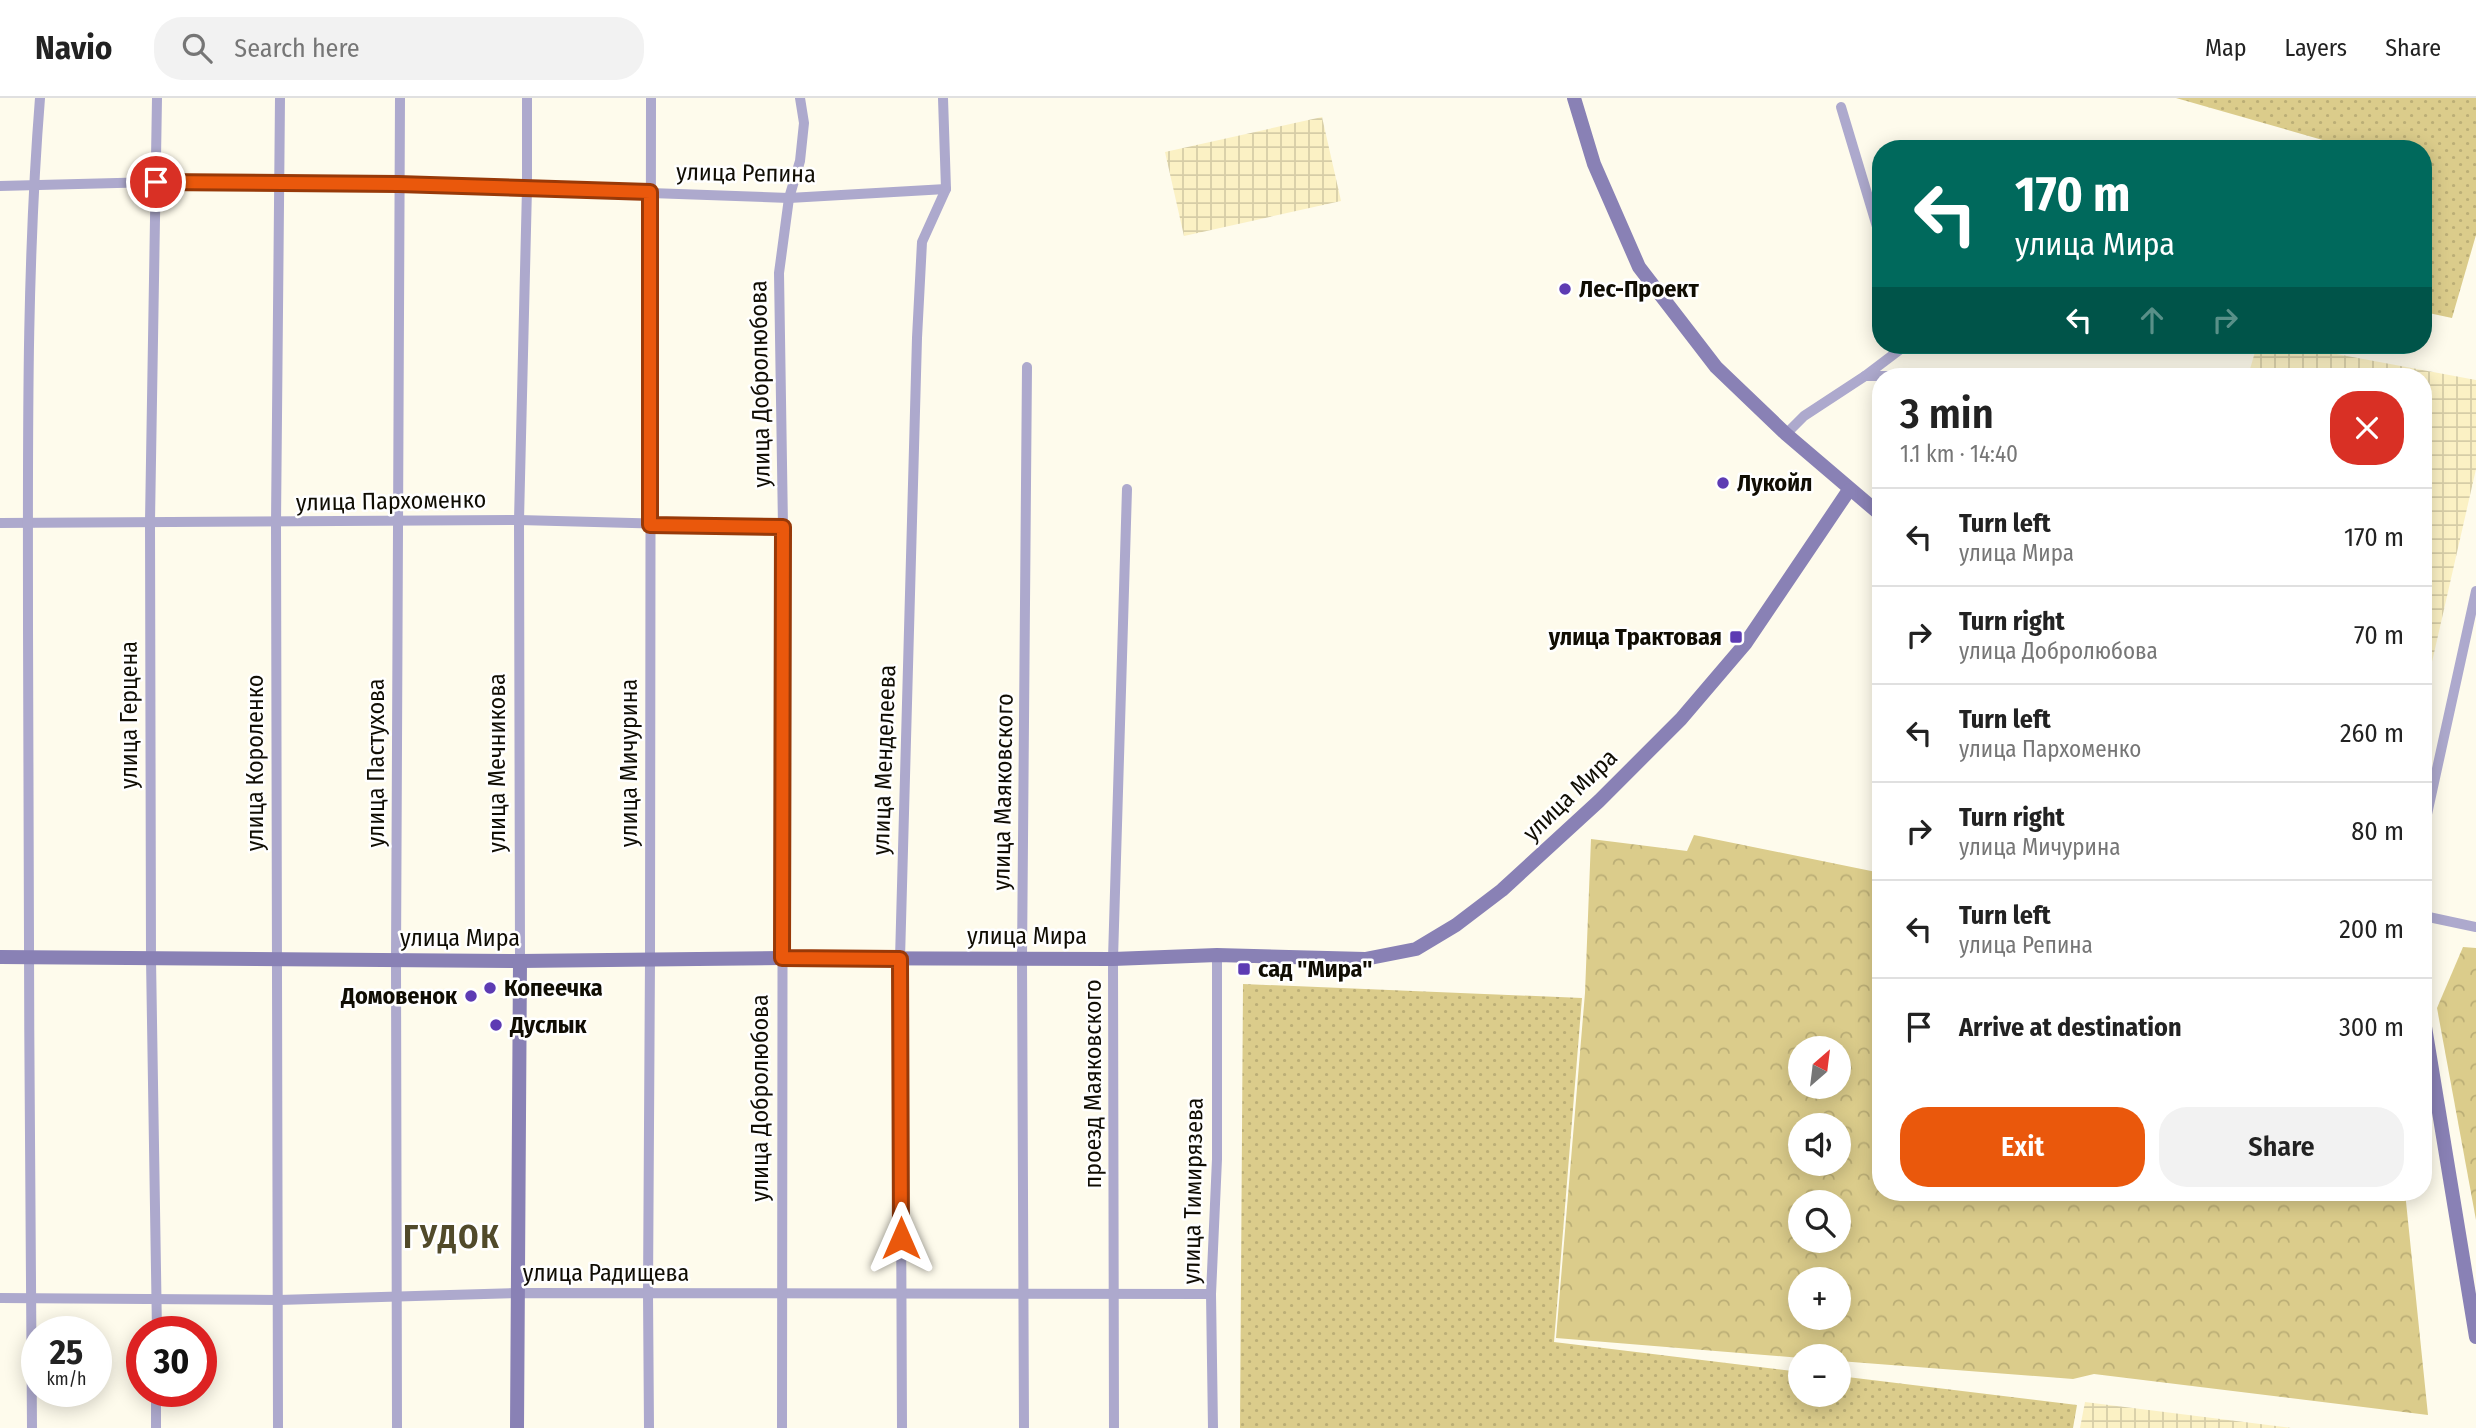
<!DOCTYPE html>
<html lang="en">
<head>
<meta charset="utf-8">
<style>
	body { margin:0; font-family:"Fira Sans Condensed",sans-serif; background:#f2f2f2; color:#222; height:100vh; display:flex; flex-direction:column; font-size:26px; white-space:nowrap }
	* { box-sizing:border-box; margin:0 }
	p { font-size:23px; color:#767676 }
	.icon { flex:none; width:38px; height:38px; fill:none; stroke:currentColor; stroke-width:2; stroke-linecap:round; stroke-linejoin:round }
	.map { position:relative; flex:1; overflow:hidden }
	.details { position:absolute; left:1872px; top:270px; width:560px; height:833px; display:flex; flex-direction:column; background:#fff; border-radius:28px; box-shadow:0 4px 18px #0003 }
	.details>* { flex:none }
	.top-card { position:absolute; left:1872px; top:42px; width:560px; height:214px; border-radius:28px; box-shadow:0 4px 18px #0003; background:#00695c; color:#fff; overflow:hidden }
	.needle { width:46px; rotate:28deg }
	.tools { position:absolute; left:1788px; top:938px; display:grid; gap:14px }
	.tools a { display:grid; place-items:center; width:63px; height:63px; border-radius:50%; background:#fff; box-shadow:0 4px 18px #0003; font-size:35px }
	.speed { position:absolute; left:21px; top:1218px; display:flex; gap:14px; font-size:35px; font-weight:700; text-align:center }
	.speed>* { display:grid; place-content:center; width:91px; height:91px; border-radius:50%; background:#fff; box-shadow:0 4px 18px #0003; line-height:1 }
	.speed small { font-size:18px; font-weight:400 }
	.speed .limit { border:10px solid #d22; background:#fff; color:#111 }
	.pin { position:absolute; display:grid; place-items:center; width:60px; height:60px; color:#fff; margin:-30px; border:4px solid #fff; border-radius:50%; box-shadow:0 2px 7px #0007 }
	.me { position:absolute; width:77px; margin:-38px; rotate:0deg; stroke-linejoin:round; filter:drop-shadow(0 0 5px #0008) }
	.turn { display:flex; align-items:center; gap:24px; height:147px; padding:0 28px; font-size:32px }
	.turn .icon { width:91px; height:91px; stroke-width:2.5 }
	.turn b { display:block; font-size:49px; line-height:60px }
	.lanes { display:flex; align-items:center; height:66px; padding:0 28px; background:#0003; justify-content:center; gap:35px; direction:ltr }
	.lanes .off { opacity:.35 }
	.round { display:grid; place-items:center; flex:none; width:74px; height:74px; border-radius:28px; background:#f2f2f2 }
	.summary { display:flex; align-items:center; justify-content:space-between; height:119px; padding:0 28px }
	h1 { font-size:42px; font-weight:600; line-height:52px }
	.cta { display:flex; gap:14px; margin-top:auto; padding:14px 28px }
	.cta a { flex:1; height:80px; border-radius:28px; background:#ea580c; color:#fff; font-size:28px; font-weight:600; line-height:80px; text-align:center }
	.cta a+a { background:#f2f2f2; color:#222 }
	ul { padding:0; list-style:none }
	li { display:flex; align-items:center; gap:21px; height:98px; padding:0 28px; border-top:2px solid #e0e0e0 }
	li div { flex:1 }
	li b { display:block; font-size:26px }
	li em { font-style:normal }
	header { display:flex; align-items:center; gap:42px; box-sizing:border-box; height:98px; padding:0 35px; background:#fff; border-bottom:2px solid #e0e0e0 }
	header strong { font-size:33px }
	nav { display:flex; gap:38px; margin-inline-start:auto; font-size:24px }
	.search { width:490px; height:63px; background:#f2f2f2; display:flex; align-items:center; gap:18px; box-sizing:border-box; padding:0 24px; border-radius:28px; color:#767676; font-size:26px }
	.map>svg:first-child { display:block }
	.industrial { fill:url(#industrial-grid) }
	.forest { fill:url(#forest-crowns); fill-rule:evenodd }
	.garden { fill:url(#garden-dots) }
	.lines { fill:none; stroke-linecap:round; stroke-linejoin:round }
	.minor { stroke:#ada9cd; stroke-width:10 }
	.secondary { stroke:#8981b5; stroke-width:14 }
	.route-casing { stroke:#983908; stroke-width:18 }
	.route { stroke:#ea580c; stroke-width:12 }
	.poi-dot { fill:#5d3bb3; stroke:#fff; stroke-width:2.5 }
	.labels { text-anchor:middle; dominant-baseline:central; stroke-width:5; stroke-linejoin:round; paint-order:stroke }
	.street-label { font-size:24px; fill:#100d03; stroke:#fff }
	.poi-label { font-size:24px; font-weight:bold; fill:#100d03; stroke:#fff; text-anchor:start }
	.district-label { font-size:32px; font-weight:bold; letter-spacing:2px; fill:#514a2a; stroke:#fff }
</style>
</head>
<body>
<header>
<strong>Navio</strong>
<div class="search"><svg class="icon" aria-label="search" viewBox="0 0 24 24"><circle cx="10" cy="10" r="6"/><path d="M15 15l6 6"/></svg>Search here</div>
<nav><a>Map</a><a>Layers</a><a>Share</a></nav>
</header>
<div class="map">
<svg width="2476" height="1330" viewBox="0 0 2476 1330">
	<defs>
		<pattern id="industrial-grid" width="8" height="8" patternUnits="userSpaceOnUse" patternTransform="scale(1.75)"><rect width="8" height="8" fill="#fbf1c4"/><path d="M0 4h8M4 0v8" fill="none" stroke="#d6cda7"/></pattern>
		<pattern id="forest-crowns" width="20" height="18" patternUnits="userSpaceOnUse" patternTransform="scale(1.75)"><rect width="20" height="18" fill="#dbcc8b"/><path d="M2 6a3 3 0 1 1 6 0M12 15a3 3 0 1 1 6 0" fill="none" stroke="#bbae76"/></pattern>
		<pattern id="garden-dots" width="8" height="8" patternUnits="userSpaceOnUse" patternTransform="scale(1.75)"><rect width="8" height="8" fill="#dbcc8b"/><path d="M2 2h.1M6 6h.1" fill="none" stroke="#bbae76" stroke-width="1.8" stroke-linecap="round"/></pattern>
	</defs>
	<rect width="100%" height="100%" fill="#fefbec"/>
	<g class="industrial">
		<path d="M1322 19 1341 103 1184 138 1165 54Z"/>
		<path d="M2257 247H2288L2476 282V371L2424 599V278H2248Z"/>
		<path d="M2085 1304 2291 1330H2080Z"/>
	</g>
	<g class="forest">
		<path d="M1694 737 1881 775V1094H2405L2428 1317 2094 1276 2073 1281 1839 1263V1258L1801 1260 1556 1240 1585 895 1591 741 1687 753ZM1801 950H1839V989H1801ZM1801 1027H1839V1066H1801ZM1801 1104H1839V1143H1801ZM1801 1181H1839V1220H1801Z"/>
		<path d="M2463 849 2476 850V1122L2437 910Z"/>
	</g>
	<g class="garden">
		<path d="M2176 0H2476V137L2452 220 2424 214V51H2340V47Z"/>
		<path d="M1243 886 1582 900 1554 1244 1801 1274V1297H1839V1278L2077 1307 2073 1330H1240Z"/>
	</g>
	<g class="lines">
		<g class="minor">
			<path d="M157 0 150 423 151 861 157 1234"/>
			<path d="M1841 9 1881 142"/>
			<path d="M0 88 156 84 398 86 789 100 946 91"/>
			<path d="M1865 278H1892"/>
			<path d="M1786 336 1804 318 1865 278 1906 247"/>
			<path d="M0 425 519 422 783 429"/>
			<path d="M2424 730 2476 493"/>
			<path d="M2424 818 2476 829"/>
			<path d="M520 863 519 422 527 90V0"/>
			<path d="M0 1200 278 1202 517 1195 1211 1196"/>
			<path d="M32 1330C30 1063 28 795 28 528 28 352 26 175 40 0"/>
			<path d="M156 1330V1293"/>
			<path d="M278 1330 276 425 280 0"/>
			<path d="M397 1330 396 862 400 0"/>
			<path d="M649 1330 648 1195 650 862 651 0"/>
			<path d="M782 1330 783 429 779 175 789 100 800 63 804 25 800 0"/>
			<path d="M902 1330 900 861 917 240 922 144 946 91 943 0"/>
			<path d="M1024 1330 1022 860 1027 269"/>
			<path d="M1114 1330 1113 861 1127 391"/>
			<path d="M1213 1330 1211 1196 1217 1061V857"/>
		</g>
		<g class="secondary">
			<path d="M1574 0 1594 66 1639 169 1716 269 1786 336 1881 417"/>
			<path d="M0 859 520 863 782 860 1113 861 1217 857 1365 861 1416 851 1456 827 1502 792 1599 703 1681 621 1745 546 1849 392"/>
			<path d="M2424 923 2476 1239"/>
			<path d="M517 1330 520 863"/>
		</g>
	</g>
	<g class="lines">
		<g class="route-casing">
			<path id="route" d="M156 84 398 86 650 94V427L783 429 782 860 900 861 901 1140"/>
		</g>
		<use href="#route" class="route"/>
	</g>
	<g class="poi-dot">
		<circle cx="1565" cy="191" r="7"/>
		<circle cx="1723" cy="385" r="7"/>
		<rect x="1729" y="532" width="14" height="14" rx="3.5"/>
		<rect x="1237" y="864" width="14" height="14" rx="3.5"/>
		<circle cx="490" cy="890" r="7"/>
		<circle cx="471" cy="898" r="7"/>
		<circle cx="496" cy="927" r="7"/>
	</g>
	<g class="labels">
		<g class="street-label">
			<text transform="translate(746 75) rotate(1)">улица Репина</text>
			<text transform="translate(760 286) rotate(-91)">улица Добролюбова</text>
			<text transform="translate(391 403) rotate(-1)">улица Пархоменко</text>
			<text transform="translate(129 617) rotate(-90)">улица Герцена</text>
			<text transform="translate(884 662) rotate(-88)">улица Менделеева</text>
			<text transform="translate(255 665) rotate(-90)">улица Короленко</text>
			<text transform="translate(376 665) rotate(-90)">улица Пастухова</text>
			<text transform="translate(497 665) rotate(-90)">улица Мечникова</text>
			<text transform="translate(629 665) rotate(-90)">улица Мичурина</text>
			<text transform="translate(1003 694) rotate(-89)">улица Маяковского</text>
			<text transform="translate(1570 697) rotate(-44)">улица Мира</text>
			<text x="1027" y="838">улица Мира</text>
			<text x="460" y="840">улица Мира</text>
			<text transform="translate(1093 986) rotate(-90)">проезд Маяковского</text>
			<text transform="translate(760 1000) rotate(-90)">улица Добролюбова</text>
			<text transform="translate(1193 1093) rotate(-89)">улица Тимирязева</text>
			<text x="606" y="1175">улица Радищева</text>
		</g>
		<g class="poi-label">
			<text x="1579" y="191">Лес-Проект</text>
			<text x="1737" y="385">Лукойл</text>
			<text x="1722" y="539" text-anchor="end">улица Трактовая</text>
			<text x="1258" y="871">сад "Мира"</text>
			<text x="504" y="890">Копеечка</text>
			<text x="457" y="898" text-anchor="end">Домовенок</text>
			<text x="510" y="927">Дуслык</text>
		</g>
		<g class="district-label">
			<text x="452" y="1139">ГУДОК</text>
		</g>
	</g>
</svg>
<div class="tools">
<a><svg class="needle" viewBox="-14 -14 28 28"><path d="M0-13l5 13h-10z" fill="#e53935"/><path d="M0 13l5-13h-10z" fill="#767676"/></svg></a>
<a><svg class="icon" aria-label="sound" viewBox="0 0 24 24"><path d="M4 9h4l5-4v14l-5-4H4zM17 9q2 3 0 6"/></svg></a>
<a><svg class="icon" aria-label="search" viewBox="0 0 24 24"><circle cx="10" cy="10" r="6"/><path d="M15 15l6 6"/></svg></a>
<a>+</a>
<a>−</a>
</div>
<div class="speed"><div>25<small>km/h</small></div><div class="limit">30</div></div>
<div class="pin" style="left:156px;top:84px;background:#d93025"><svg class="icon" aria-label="arrive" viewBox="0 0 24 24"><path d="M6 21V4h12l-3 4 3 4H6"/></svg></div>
<svg class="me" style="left:901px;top:1140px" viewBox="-20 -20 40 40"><path d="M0-17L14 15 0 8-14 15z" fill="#ea580c" stroke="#fff" stroke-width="4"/></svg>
<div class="top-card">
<div class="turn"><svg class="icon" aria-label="left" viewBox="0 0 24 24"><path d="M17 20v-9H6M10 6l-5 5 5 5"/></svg><div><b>170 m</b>улица Мира</div></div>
<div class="lanes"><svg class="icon" aria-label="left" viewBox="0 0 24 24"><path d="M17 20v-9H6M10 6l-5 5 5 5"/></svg><svg class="icon off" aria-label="ahead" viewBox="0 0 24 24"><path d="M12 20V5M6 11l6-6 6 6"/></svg><svg class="icon off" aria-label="right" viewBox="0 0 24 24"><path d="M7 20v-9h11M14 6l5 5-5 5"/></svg></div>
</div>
<section class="details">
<div class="summary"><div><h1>3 min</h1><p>1.1 km · 14:40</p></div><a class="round" style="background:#d93025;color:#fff"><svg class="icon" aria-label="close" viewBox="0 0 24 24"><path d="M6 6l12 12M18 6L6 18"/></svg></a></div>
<ul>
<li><svg class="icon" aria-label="left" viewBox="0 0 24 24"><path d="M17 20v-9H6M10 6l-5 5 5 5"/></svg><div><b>Turn left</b><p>улица Мира</p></div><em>170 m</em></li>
<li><svg class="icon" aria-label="right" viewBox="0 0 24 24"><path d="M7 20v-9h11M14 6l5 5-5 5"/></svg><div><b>Turn right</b><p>улица Добролюбова</p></div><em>70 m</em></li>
<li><svg class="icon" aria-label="left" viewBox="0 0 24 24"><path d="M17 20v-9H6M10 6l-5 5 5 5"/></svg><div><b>Turn left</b><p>улица Пархоменко</p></div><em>260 m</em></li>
<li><svg class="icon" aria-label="right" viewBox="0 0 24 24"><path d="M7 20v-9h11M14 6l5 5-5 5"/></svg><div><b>Turn right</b><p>улица Мичурина</p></div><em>80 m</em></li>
<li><svg class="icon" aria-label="left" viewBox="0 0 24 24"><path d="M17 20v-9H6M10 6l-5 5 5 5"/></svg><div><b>Turn left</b><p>улица Репина</p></div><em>200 m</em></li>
<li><svg class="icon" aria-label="arrive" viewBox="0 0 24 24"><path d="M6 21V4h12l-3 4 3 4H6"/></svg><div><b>Arrive at destination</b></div><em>300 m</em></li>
</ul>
<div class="cta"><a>Exit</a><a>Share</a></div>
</section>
</div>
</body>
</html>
